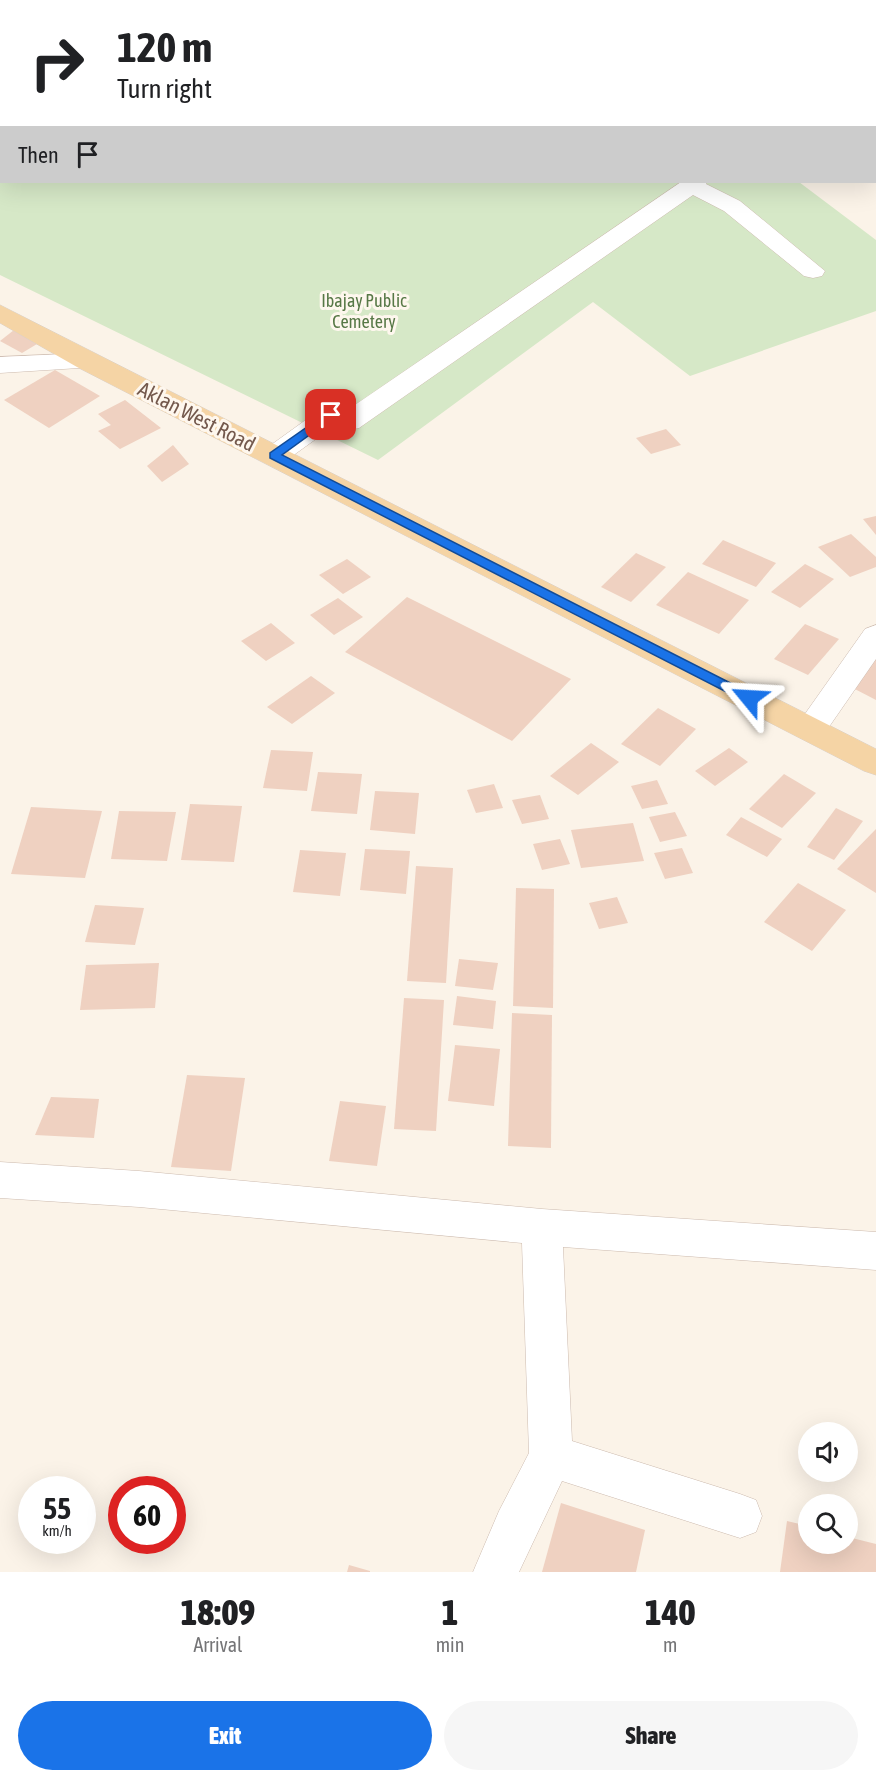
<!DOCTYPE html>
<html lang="en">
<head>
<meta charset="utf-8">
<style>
	body { margin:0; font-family:"Asap Condensed",sans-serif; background:#f6f6f6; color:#202124; height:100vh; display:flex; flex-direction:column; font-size:22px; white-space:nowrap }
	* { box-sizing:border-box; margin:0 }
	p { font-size:20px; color:#757577 }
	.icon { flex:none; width:33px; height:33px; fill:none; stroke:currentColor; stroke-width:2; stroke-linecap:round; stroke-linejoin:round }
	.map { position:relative; height:1572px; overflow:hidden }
	.drawer { display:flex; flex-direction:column; background:#fff; flex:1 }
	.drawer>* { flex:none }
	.hud { position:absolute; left:0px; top:0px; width:876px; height:183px; box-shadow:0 6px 24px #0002; background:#fff; color:#202124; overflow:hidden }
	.tools { position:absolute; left:798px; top:1422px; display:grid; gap:12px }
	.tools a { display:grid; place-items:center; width:60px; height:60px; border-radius:50%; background:#fff; box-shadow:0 6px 24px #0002; font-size:30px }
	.speed { position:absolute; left:18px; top:1476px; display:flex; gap:12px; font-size:30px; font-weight:700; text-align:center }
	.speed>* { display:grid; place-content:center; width:78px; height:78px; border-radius:50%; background:#fff; box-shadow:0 6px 24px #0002; line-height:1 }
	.speed small { font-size:15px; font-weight:400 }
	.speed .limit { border:9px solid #d22; background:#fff; color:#111 }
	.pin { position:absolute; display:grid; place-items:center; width:51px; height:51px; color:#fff; margin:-26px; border-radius:12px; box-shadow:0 3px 9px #0006 }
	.me { position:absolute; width:66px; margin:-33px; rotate:297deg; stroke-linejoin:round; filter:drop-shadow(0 0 4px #0008) }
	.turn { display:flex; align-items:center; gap:21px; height:126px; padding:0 18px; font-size:27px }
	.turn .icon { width:78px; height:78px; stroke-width:2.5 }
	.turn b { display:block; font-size:42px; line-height:51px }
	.then { display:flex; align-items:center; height:57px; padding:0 18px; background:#0003; gap:12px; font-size:22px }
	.eta { display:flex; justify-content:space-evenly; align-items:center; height:102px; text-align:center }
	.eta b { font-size:36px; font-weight:800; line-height:42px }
	.cta { display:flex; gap:12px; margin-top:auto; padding:12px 18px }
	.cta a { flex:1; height:69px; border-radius:36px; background:#1a73e8; color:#fff; font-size:24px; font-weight:800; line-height:69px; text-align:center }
	.cta a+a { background:#f6f6f6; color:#202124 }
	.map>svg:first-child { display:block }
	.green { fill:#d6e8c7 }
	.building { fill:#efd1c1 }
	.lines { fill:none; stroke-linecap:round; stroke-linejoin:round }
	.minor-casing { stroke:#ccbaae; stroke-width:1 }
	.major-casing { stroke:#d8d1cd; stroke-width:1 }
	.minor { fill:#fff; fill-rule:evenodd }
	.major { fill:#f5d4a5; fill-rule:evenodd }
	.route { fill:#1a73e8; stroke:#114b97; stroke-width:1.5 }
	.labels { text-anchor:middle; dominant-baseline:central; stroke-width:6; stroke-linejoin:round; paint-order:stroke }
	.far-park-label { font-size:18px; fill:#577846; stroke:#fef7ee }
	.street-label { font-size:21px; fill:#74594d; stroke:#fef7ee }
</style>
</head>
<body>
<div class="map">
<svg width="876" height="1572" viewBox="0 0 876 1572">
	<rect width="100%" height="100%" fill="#fbf3e8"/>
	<path class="green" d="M0 103 2 182H799L876 240V311L690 376 593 302 378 460 0 275Z"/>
	<g class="building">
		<path d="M14 330 37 344 22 353 0 341Z"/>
		<path d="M55 370 100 396 49 428 4 400Z"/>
		<path d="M125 400 161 428 120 449 98 431 111 425 98 414Z"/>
		<path d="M666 429 681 445 651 454 636 438Z"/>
		<path d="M173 445 189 464 162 482 147 466Z"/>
		<path d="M876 516V535L863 519Z"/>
		<path d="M851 534 876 557V567L850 577 818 547Z"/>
		<path d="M723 540 776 563 756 587 702 564Z"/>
		<path d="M636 553 666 567 631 602 601 587Z"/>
		<path d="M347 559 371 577 343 594 319 575Z"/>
		<path d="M805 564 834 579 800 608 771 592Z"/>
		<path d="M688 572 749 600 719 634 656 605Z"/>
		<path d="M407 597 571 679 512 741 345 652Z"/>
		<path d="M338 598 363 617 334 635 310 615Z"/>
		<path d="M271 623 295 643 266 661 241 641Z"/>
		<path d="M805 624 839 639 808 675 774 659Z"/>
		<path d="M876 657V700L849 686Z"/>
		<path d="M311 676 335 693 292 724 267 707Z"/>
		<path d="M658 708 696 729 660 766 621 744Z"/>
		<path d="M591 743 619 762 578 795 550 776Z"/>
		<path d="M729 748 748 762 715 786 695 771Z"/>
		<path d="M271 750 313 752 307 791 263 788Z"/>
		<path d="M318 772 362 774 357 814 311 811Z"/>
		<path d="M784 774 816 793 782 828 749 809Z"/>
		<path d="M657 780 668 804 642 809 631 786Z"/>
		<path d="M494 784 503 808 476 813 467 790Z"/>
		<path d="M375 791 419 793 415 834 370 830Z"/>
		<path d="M540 795 549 819 522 824 512 800Z"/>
		<path d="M190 804 242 806 234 862 181 860Z"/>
		<path d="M31 807 102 811 85 878 11 874Z"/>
		<path d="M836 808 863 821 834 860 807 847Z"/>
		<path d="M119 811 176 812 167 861 111 859Z"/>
		<path d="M675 812 687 836 660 842 649 817Z"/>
		<path d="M741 817 782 839 767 857 726 835Z"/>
		<path d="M633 823 644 861 581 868 571 830Z"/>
		<path d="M876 829V893L837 869Z"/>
		<path d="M560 839 570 864 542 870 533 844Z"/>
		<path d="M682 848 693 873 665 879 654 853Z"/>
		<path d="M365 849 410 851 406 894 360 890Z"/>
		<path d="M300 850 346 853 340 896 293 892Z"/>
		<path d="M416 866 453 868 446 983 407 981Z"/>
		<path d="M798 883 846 910 812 951 764 922Z"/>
		<path d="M516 888 554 889 553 1008 513 1006Z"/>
		<path d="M617 897 628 923 599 929 589 903Z"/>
		<path d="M95 905 144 908 135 945 85 942Z"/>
		<path d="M459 959 498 963 493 990 455 986Z"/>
		<path d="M159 963 155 1008 80 1010 86 965Z"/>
		<path d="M457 996 496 1001 493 1029 453 1025Z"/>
		<path d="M404 998 444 1000 436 1131 394 1129Z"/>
		<path d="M512 1013 552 1015 551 1148 508 1146Z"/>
		<path d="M455 1045 500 1049 494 1106 448 1101Z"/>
		<path d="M187 1075 245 1078 231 1171 171 1167Z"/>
		<path d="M51 1097 99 1099 94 1138 35 1135Z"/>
		<path d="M340 1101 386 1106 377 1166 329 1161Z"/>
		<path d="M561 1503 645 1530 636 1572H542Z"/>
		<path d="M787 1521 808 1526V1544H848V1537L876 1544V1572H780Z"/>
		<path d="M349 1565 370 1571V1572H347Z"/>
	</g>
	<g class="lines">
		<g class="minor-casing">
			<g id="minor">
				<path d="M681 182H707L706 184 740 201 825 271 822 276 813 278 804 276 724 211 693 195 359 428 349 430 334 426 284 462 274 465 264 462 260 456 264 450 321 409 331 407 346 411Z"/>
				<path d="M86 353 95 355 99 361 95 367 0 373V357Z"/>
				<path d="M876 625V659L822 737 811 741 800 737 795 729 800 721 865 629Z"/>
				<path d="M0 1162 139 1171 542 1209 876 1232V1270L563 1247 572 1441 740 1494 756 1500 762 1516 756 1532 740 1538 562 1481 519 1572H473L499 1511 529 1453 522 1243 139 1207 0 1198Z"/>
			</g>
		</g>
		<g class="major-casing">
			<path id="major" d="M0 305 876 749V775L864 771 77 367 0 323Z"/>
		</g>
		<use href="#minor" class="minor"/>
		<use href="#major" class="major"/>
	</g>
	<path class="route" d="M327 413 337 415 282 455 754 695V701H744L270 458V453Z"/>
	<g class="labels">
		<g class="far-park-label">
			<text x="364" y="300">Ibajay Public<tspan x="364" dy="21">Cemetery</tspan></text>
		</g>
		<g class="street-label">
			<text transform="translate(197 416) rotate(27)">Aklan West Road</text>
		</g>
	</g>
</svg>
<div class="tools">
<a><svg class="icon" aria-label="sound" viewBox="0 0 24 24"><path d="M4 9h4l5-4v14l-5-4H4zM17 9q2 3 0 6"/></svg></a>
<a><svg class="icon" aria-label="search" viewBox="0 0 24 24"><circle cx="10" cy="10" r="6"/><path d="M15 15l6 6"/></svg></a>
</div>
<div class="speed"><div>55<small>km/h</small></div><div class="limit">60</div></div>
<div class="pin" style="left:331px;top:415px;background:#d93025"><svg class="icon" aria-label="arrive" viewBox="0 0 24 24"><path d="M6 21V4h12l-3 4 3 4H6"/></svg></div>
<svg class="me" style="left:749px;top:698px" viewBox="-20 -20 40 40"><path d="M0-17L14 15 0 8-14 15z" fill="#1a73e8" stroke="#fff" stroke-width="4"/></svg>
<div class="hud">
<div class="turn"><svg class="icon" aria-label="right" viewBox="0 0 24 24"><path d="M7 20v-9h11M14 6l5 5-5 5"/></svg><div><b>120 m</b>Turn right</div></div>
<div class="then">Then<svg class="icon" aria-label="arrive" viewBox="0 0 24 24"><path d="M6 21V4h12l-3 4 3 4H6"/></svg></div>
</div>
</div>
<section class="drawer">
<div class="eta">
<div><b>18:09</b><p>Arrival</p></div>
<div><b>1</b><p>min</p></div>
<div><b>140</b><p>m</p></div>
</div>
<div class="cta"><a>Exit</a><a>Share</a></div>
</section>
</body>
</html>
